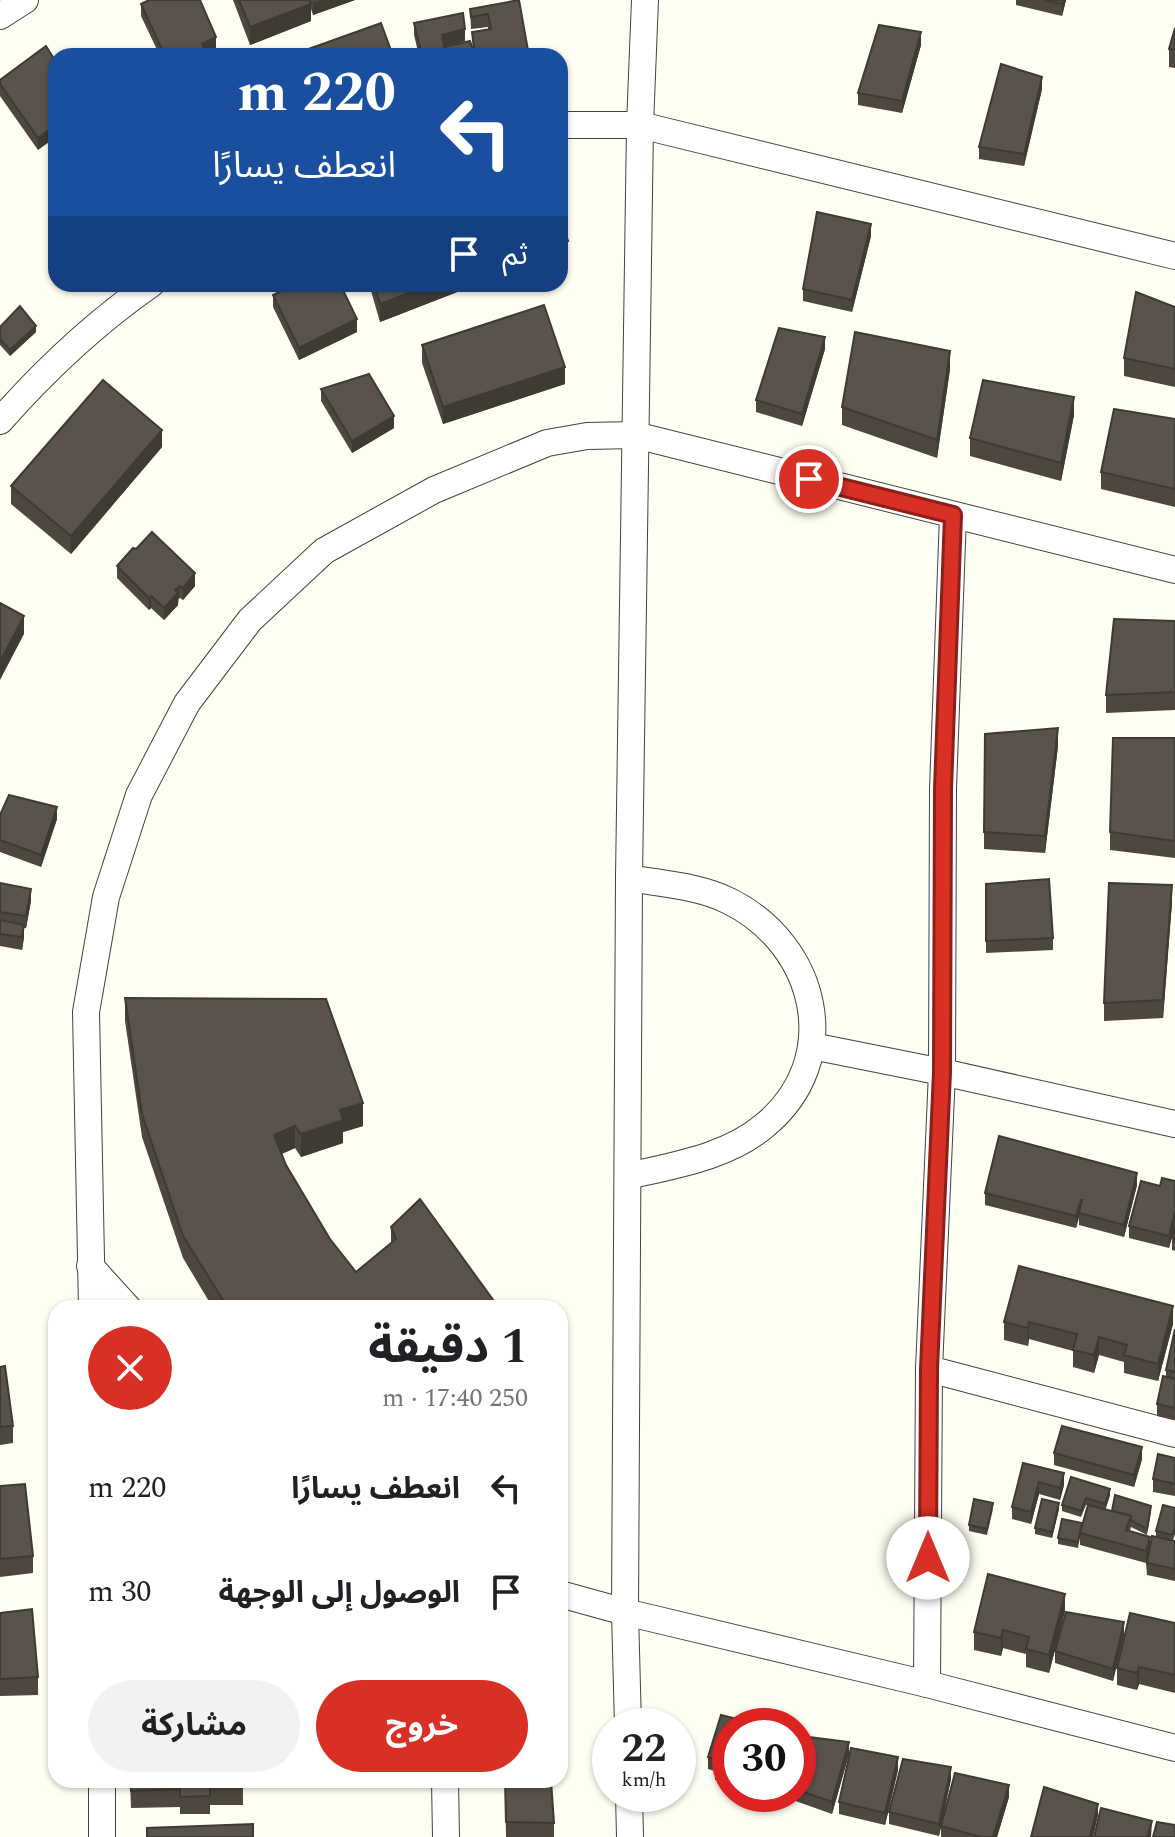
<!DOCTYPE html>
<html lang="ar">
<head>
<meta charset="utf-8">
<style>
	body { margin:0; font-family:Spectral,"Noto Sans Arabic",serif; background:#f2f2f2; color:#202124; direction:rtl; height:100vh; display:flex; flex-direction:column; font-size:30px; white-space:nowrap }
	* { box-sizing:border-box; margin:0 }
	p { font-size:26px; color:#757577 }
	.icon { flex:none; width:44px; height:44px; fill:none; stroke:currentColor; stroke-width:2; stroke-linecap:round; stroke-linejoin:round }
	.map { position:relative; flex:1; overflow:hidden; direction:ltr }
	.panel { position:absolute; left:48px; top:1300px; width:520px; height:488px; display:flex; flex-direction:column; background:#fff; border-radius:24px; box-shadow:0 2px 6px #0004; direction:rtl }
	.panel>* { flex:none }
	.top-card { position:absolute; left:48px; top:48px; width:520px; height:244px; border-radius:24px; box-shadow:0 2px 6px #0004; direction:rtl; background:#1a4fa0; color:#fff; overflow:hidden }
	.speed { position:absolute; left:592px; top:1708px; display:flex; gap:16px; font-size:40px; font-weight:700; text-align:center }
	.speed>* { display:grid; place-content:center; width:104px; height:104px; border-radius:50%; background:#fff; box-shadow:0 2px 6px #0004; line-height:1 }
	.speed small { font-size:20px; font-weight:400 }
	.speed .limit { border:12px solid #d22; background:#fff; color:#111 }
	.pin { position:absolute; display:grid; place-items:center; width:68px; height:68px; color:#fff; margin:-34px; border:4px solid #fff; border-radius:50%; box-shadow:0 2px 8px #0007 }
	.me { position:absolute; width:88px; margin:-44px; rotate:0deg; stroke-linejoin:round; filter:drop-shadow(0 0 6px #0008) }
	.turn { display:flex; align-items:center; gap:28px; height:168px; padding:0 40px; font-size:36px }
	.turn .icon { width:104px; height:104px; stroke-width:2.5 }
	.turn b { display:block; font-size:56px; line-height:68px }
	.then { display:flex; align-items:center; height:76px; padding:0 40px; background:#0003; gap:16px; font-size:30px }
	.round { display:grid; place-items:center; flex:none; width:84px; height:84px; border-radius:42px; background:#f2f2f2 }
	.overview { display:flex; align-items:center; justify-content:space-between; height:136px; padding:0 40px }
	h1 { font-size:48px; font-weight:700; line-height:60px }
	.button { display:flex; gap:16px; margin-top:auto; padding:16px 40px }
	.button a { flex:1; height:92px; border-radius:48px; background:#d93025; color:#fff; font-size:32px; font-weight:700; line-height:92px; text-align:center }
	.button a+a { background:#f2f2f2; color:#202124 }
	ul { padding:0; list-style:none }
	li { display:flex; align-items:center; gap:24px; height:104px; padding:0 40px }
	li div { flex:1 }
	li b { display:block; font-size:30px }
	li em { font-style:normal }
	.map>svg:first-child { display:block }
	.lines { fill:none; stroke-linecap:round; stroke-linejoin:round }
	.street-casing { stroke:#424242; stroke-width:28 }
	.street { stroke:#fff; stroke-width:26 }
	.wall { fill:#4d4740 }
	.shaded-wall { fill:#3e3a34 }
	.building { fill:#59534b; stroke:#3e3a34; stroke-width:2 }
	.route-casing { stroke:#8d1f18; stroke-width:20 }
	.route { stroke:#d93025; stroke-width:14 }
</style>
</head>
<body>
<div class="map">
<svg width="1175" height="1837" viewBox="0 0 1175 1837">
	<rect width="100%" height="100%" fill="#fffef2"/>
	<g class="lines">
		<g class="street-casing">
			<g id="street">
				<path d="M0 16 25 0"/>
				<path d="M560 125H640L1175 256"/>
				<path d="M0 421C45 370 95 323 151 284"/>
				<path d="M812 1046 942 1072 1175 1124"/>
				<path d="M628 1176C675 1165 727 1157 764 1126 845 1060 818 945 729 901 699 886 662 884 629 878"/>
				<path d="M90 1266 128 1308"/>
				<path d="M92 1308 86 1012 106 897 139 795 187 703 250 620 324 551 434 490 547 443 587 436 635 435 1175 570"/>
				<path d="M929 1369 1175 1434"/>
				<path d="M560 1594 625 1612 927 1684 1175 1748"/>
				<path d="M927 1684 929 1369 942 1072 943 789 953 515"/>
				<path d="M628 1726 625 1612 629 878 640 125 645 0"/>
				<path d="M102 1780V1837"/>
				<path d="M445 1780 446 1837"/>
				<path d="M629 1794 630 1837"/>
			</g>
		</g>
		<use href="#street" class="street"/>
	</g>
	<g class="wall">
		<path d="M233 0H355L313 15 311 9V21L250 45Z"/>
		<path d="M519 0 529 56H419L414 35V23L465 41 444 47 473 50 472 32 488 29V27L471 29 470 9Z"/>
		<path d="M1016 0H1066L1062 16 1016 5Z"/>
		<path d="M141 4 216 49 205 54V56H160L141 16Z"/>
		<path d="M1175 28V68L1169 67V49Z"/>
		<path d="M921 45 902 113 858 105V93Z"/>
		<path d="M46 46 38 150 0 96V80Z"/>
		<path d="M1042 89 1024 166 979 159V147Z"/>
		<path d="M871 236 852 312 803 301V289Z"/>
		<path d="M369 284H482L465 289 380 322Z"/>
		<path d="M273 295 357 332 299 360 273 307Z"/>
		<path d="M1175 307V387L1124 376V358Z"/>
		<path d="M0 327 36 332 10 356 0 345Z"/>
		<path d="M422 345 565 384 443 424 422 363Z"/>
		<path d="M825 349 802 426 756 412V400Z"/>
		<path d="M950 369 937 458 842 425V407Z"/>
		<path d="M321 389 394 428 352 453 321 401Z"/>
		<path d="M1074 415 1061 481 970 456V438Z"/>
		<path d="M1175 419V507L1101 489V472Z"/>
		<path d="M162 447 71 554 11 504V486Z"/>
		<path d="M117 566 195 586 183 600 180 598 178 599V605L164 620 151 608 149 610 117 578Z"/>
		<path d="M1175 621V710L1106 713V695Z"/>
		<path d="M1175 738V858L1110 850V832Z"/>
		<path d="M1058 746 1045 853 984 849V832Z"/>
		<path d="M0 815 57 819 41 867 0 852Z"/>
		<path d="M0 883 31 901 26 928H24V937L22 950 0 946Z"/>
		<path d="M986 884 1053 938V950L986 953Z"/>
		<path d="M1172 902 1163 1018 1104 1021V1003Z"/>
		<path d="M125 998 363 1126 343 1132V1143L301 1157 295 1148 282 1154 286 1165 330 1239 356 1272 391 1243V1227L499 1308H213L183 1258 142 1137 125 1021Z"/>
		<path d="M1175 1181V1251L1172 1250V1238L1169 1248 1129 1238V1226L1160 1186Z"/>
		<path d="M1137 1185 1124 1237 1079 1225V1218L1076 1228 985 1205V1193Z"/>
		<path d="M1004 1322 1173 1324 1158 1381 1124 1373V1362L1099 1355 1094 1373 1073 1367V1351L1029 1339 1028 1346 1004 1340Z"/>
		<path d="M1175 1329V1420L1157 1416V1404L1166 1377V1370Z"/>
		<path d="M0 1367 13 1426V1443L0 1445Z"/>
		<path d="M1054 1453 1142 1459 1134 1487 1054 1465Z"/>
		<path d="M1175 1458V1496L1153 1492V1479Z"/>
		<path d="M1023 1463 1064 1485 1060 1500 1039 1494 1031 1524 1012 1519V1507Z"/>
		<path d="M1071 1477 1110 1495 1105 1510 1112 1511 1151 1512 1147 1535 1131 1527 1130 1531 1150 1544 1156 1537V1531L1175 1508V1534L1173 1540 1175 1541V1581L1147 1575 1146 1563 1080 1545V1536L1078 1548 1058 1544V1538L1082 1528 1088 1505H1086L1081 1517 1062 1511V1505Z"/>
		<path d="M0 1486 33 1556V1573L0 1577Z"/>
		<path d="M993 1509 987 1535 969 1531V1525Z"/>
		<path d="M1059 1509 1052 1538 1035 1534V1528Z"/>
		<path d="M1065 1611 1049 1673 1026 1667V1654L1003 1648 1001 1656 974 1650V1632Z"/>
		<path d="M0 1613 38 1677V1695L0 1696Z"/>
		<path d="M1175 1623V1693L1139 1684 1137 1690 1117 1685V1668Z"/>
		<path d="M1124 1635 1113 1681 1055 1663V1651Z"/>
		<path d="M730 1726V1783L715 1780V1771L708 1769V1757Z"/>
		<path d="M798 1748 849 1754 832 1814 787 1798V1794H798Z"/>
		<path d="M898 1770 885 1825 839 1814V1802Z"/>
		<path d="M951 1779 939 1836 889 1824V1812Z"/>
		<path d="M130 1780H243V1805H210V1814H180V1807L131 1808Z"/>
		<path d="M505 1780 554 1823V1837H506Z"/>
		<path d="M1009 1797 997 1837H941V1826Z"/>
	</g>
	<g class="shaded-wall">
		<path d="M323 0H355L313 15V3Z"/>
		<path d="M1063 0H1066L1062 16V4Z"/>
		<path d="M311 4V21L250 45V27Z"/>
		<path d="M465 29V41L442 47V35Z"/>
		<path d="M921 32V45L902 113V101Z"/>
		<path d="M216 37V49L205 54V56H190L202 44Z"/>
		<path d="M1042 77V89L1024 166V154Z"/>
		<path d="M56 125V137L38 150V138Z"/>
		<path d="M871 224V236L852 312V300Z"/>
		<path d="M568 241V258L560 261V243Z"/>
		<path d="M432 284H482L465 289 380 322V304Z"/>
		<path d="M357 319V332L299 360V348Z"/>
		<path d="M36 326V332L10 356V350Z"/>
		<path d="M825 337V349L802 426V414Z"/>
		<path d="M950 351V369L937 458V440Z"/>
		<path d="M565 367V384L443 424V407Z"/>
		<path d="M1074 397V415L1061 481V463Z"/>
		<path d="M394 416V428L352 453V441Z"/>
		<path d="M162 430V447L71 554V536Z"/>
		<path d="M195 573V586L183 600V588Z"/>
		<path d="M180 586 178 605 164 620V608Z"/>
		<path d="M151 596V608L149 610V598Z"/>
		<path d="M24 616V634L0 680V662Z"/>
		<path d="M1058 728V746L1045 853V836Z"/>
		<path d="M57 807V819L41 867V855Z"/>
		<path d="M1172 885V902L1163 1018V1000Z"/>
		<path d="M31 889V901L26 928V916Z"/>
		<path d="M24 925V937L22 950V937Z"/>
		<path d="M363 1103V1126L343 1132V1143L301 1157V1134L340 1110Z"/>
		<path d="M295 1126V1148L274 1157V1135Z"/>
		<path d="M1137 1173V1185L1124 1237V1225Z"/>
		<path d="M1081 1200 1080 1213H1079L1076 1228V1216Z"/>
		<path d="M1175 1212V1224L1169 1248V1236Z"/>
		<path d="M1173 1306V1324L1158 1381V1364Z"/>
		<path d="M1029 1322V1339L1028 1346V1328Z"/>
		<path d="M1099 1337V1355L1094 1373V1355Z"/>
		<path d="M1142 1447V1459L1134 1487V1475Z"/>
		<path d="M1064 1473V1485L1060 1500V1488Z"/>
		<path d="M1039 1482V1494L1031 1524V1512Z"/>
		<path d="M1110 1489V1495L1105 1511V1504Z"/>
		<path d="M1059 1503V1509L1052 1538V1532Z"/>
		<path d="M1150 1537V1549L1146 1563V1551Z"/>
		<path d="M1065 1594V1611L1049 1673V1655Z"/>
		<path d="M1124 1622V1635L1113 1681V1669Z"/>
		<path d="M1003 1630V1648L1001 1656V1638Z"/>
		<path d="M1139 1667V1684L1137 1690V1673Z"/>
		<path d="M849 1742V1754L832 1814V1802Z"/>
		<path d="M898 1757V1770L885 1825V1813Z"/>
		<path d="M951 1767V1779L939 1836V1824Z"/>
		<path d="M1009 1785V1797L997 1837H993Z"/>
		<path d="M1098 1804V1816L1093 1837H1090Z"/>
		<path d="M1152 1821 1151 1837H1147Z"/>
	</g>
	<g class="building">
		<path d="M149 0H200L216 37 202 44 205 50 190 56H184L182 54 177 56H165L141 4Z"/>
		<path d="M239 0H309L311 4 250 27Z"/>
		<path d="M519 0 529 56H475L472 32 491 29 488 14 471 17 470 9Z"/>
		<path d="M1045 0H1063L1062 4Z"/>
		<path d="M463 13 465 29 442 35 444 47 470 41 475 56H422L414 23Z"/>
		<path d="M381 23 393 56H289Z"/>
		<path d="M879 25 921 32 902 101 858 93Z"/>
		<path d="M1175 28V50L1169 49Z"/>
		<path d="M46 46 56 62V125L38 138 0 84V80Z"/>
		<path d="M1001 64 1042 77 1024 154 979 147Z"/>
		<path d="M817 212 871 224 852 300 803 289Z"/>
		<path d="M560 213 568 241 560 243Z"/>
		<path d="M296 284H340L357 319 299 348 273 295Z"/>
		<path d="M374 284H432L380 304Z"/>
		<path d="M1136 292 1175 307V369L1124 358Z"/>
		<path d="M544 305 565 367 443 407 422 345Z"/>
		<path d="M20 306 36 326 10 350 0 339V327Z"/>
		<path d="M779 328 825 337 802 414 756 400Z"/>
		<path d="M855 332 950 351 937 440 842 407Z"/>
		<path d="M369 374 394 416 352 441 321 389Z"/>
		<path d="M103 380 162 430 71 536 11 486Z"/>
		<path d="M983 380 1074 397 1061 463 970 438Z"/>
		<path d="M1114 409 1175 419V489L1101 472Z"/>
		<path d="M152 532 195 573 183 588 180 586 175 590 178 593 164 608 151 596 149 598 117 566 133 548 136 549Z"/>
		<path d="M0 603 24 616 0 662Z"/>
		<path d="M1114 619 1175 621V692L1106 695Z"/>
		<path d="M1058 728 1045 836 984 832 985 734Z"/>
		<path d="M1113 738H1175V841L1110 832Z"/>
		<path d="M9 795 57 807 41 855 0 840V815Z"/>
		<path d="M1049 879 1053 938 986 941V884Z"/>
		<path d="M0 883 31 889 26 916 0 912Z"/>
		<path d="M1109 883 1172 885 1163 1000 1104 1003Z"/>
		<path d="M0 920 24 925 22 937 0 934Z"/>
		<path d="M125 998 326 999 363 1103 340 1110 343 1120 301 1134 295 1126 274 1135 286 1165 330 1239 356 1272 396 1239 391 1227 420 1199 499 1308H228L183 1236 142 1114Z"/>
		<path d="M999 1136 1137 1173 1124 1225 1079 1213 1082 1200H1081L1076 1216 985 1193Z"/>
		<path d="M1162 1178 1175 1181V1212L1169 1236 1129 1226 1141 1181 1160 1186Z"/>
		<path d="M1175 1223V1239L1172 1238Z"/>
		<path d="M1019 1266 1173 1306 1158 1364 1124 1355 1127 1345 1099 1337 1094 1355 1073 1350 1077 1334 1029 1322 1028 1328 1004 1322Z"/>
		<path d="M1175 1329V1372L1166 1370Z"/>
		<path d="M5 1366 13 1426 0 1427V1367Z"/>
		<path d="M1163 1376 1175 1379V1408L1157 1404Z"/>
		<path d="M1062 1426 1142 1447 1134 1475 1054 1453Z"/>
		<path d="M1158 1454 1175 1458V1484L1153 1479Z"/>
		<path d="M1023 1463 1064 1473 1060 1488 1039 1482 1031 1512 1012 1507Z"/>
		<path d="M1071 1477 1110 1489 1105 1504 1086 1498 1081 1511 1062 1505Z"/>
		<path d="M25 1484 33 1556 0 1559V1486Z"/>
		<path d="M1115 1495 1151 1506 1147 1529 1131 1520V1516L1112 1511Z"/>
		<path d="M974 1499 993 1503 987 1529 969 1525Z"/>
		<path d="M1042 1499 1059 1503 1052 1532 1035 1528Z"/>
		<path d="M1088 1505 1131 1516 1126 1530 1150 1537 1146 1551 1080 1533Z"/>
		<path d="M1163 1505 1175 1508V1528L1173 1535 1156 1531Z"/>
		<path d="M1062 1519 1082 1523 1078 1542 1058 1538Z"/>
		<path d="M1152 1536 1175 1541V1569L1147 1563Z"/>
		<path d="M988 1574 1065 1594 1049 1655 1026 1649 1029 1637 1003 1630 1001 1638 974 1632Z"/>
		<path d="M32 1609 38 1677 0 1679V1613Z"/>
		<path d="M1066 1612 1124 1622 1113 1669 1055 1651Z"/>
		<path d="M1130 1613 1175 1623V1675L1139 1667 1137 1673 1117 1668Z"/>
		<path d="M721 1715 765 1726H730V1771L715 1768V1759L708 1757Z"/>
		<path d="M801 1736 849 1742 832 1802 798 1790V1748Z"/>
		<path d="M851 1748 898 1757 885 1813 839 1802Z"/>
		<path d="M903 1759 951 1767 939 1824 889 1812Z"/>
		<path d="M955 1773 1009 1785 993 1837H980L941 1826Z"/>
		<path d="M130 1780H243V1787L210 1788V1796L180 1797V1789L131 1791Z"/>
		<path d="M505 1780H551L554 1823 506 1822Z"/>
		<path d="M1044 1787 1098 1804 1090 1837H1031Z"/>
		<path d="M1101 1808 1152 1821 1147 1837H1094Z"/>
		<path d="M1157 1822 1175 1825V1837H1153Z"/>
		<path d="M253 1824V1837H147V1828Z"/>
	</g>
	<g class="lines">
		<g class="route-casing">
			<path id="route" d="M809 479 953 515 943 789 942 1072 929 1369 928 1558"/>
		</g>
		<use href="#route" class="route"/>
	</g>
</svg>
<div class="speed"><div>22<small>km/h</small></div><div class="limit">30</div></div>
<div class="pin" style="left:809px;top:479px;background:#d93025"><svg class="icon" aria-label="arrive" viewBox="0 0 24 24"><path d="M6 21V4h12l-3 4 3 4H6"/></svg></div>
<svg class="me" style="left:928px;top:1558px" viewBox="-20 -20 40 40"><circle r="19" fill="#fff"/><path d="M0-13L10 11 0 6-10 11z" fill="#d93025"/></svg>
<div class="top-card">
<div class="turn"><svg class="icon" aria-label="left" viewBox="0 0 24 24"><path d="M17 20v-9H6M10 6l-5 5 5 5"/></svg><div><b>220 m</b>انعطف يسارًا</div></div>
<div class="then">ثم<svg class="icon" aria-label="arrive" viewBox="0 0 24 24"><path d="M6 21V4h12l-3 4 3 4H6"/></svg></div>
</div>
<section class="panel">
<div class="overview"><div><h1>1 دقيقة</h1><p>250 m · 17:40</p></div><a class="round" style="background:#d93025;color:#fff"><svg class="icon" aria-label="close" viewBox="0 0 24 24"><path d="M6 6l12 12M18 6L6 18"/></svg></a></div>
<ul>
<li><svg class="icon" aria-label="left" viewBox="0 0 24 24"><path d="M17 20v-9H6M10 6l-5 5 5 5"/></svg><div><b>انعطف يسارًا</b></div><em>220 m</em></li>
<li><svg class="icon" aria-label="arrive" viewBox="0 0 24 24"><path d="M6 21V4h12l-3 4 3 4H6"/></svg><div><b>الوصول إلى الوجهة</b></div><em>30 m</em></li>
</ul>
<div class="button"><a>خروج</a><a>مشاركة</a></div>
</section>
</div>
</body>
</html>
